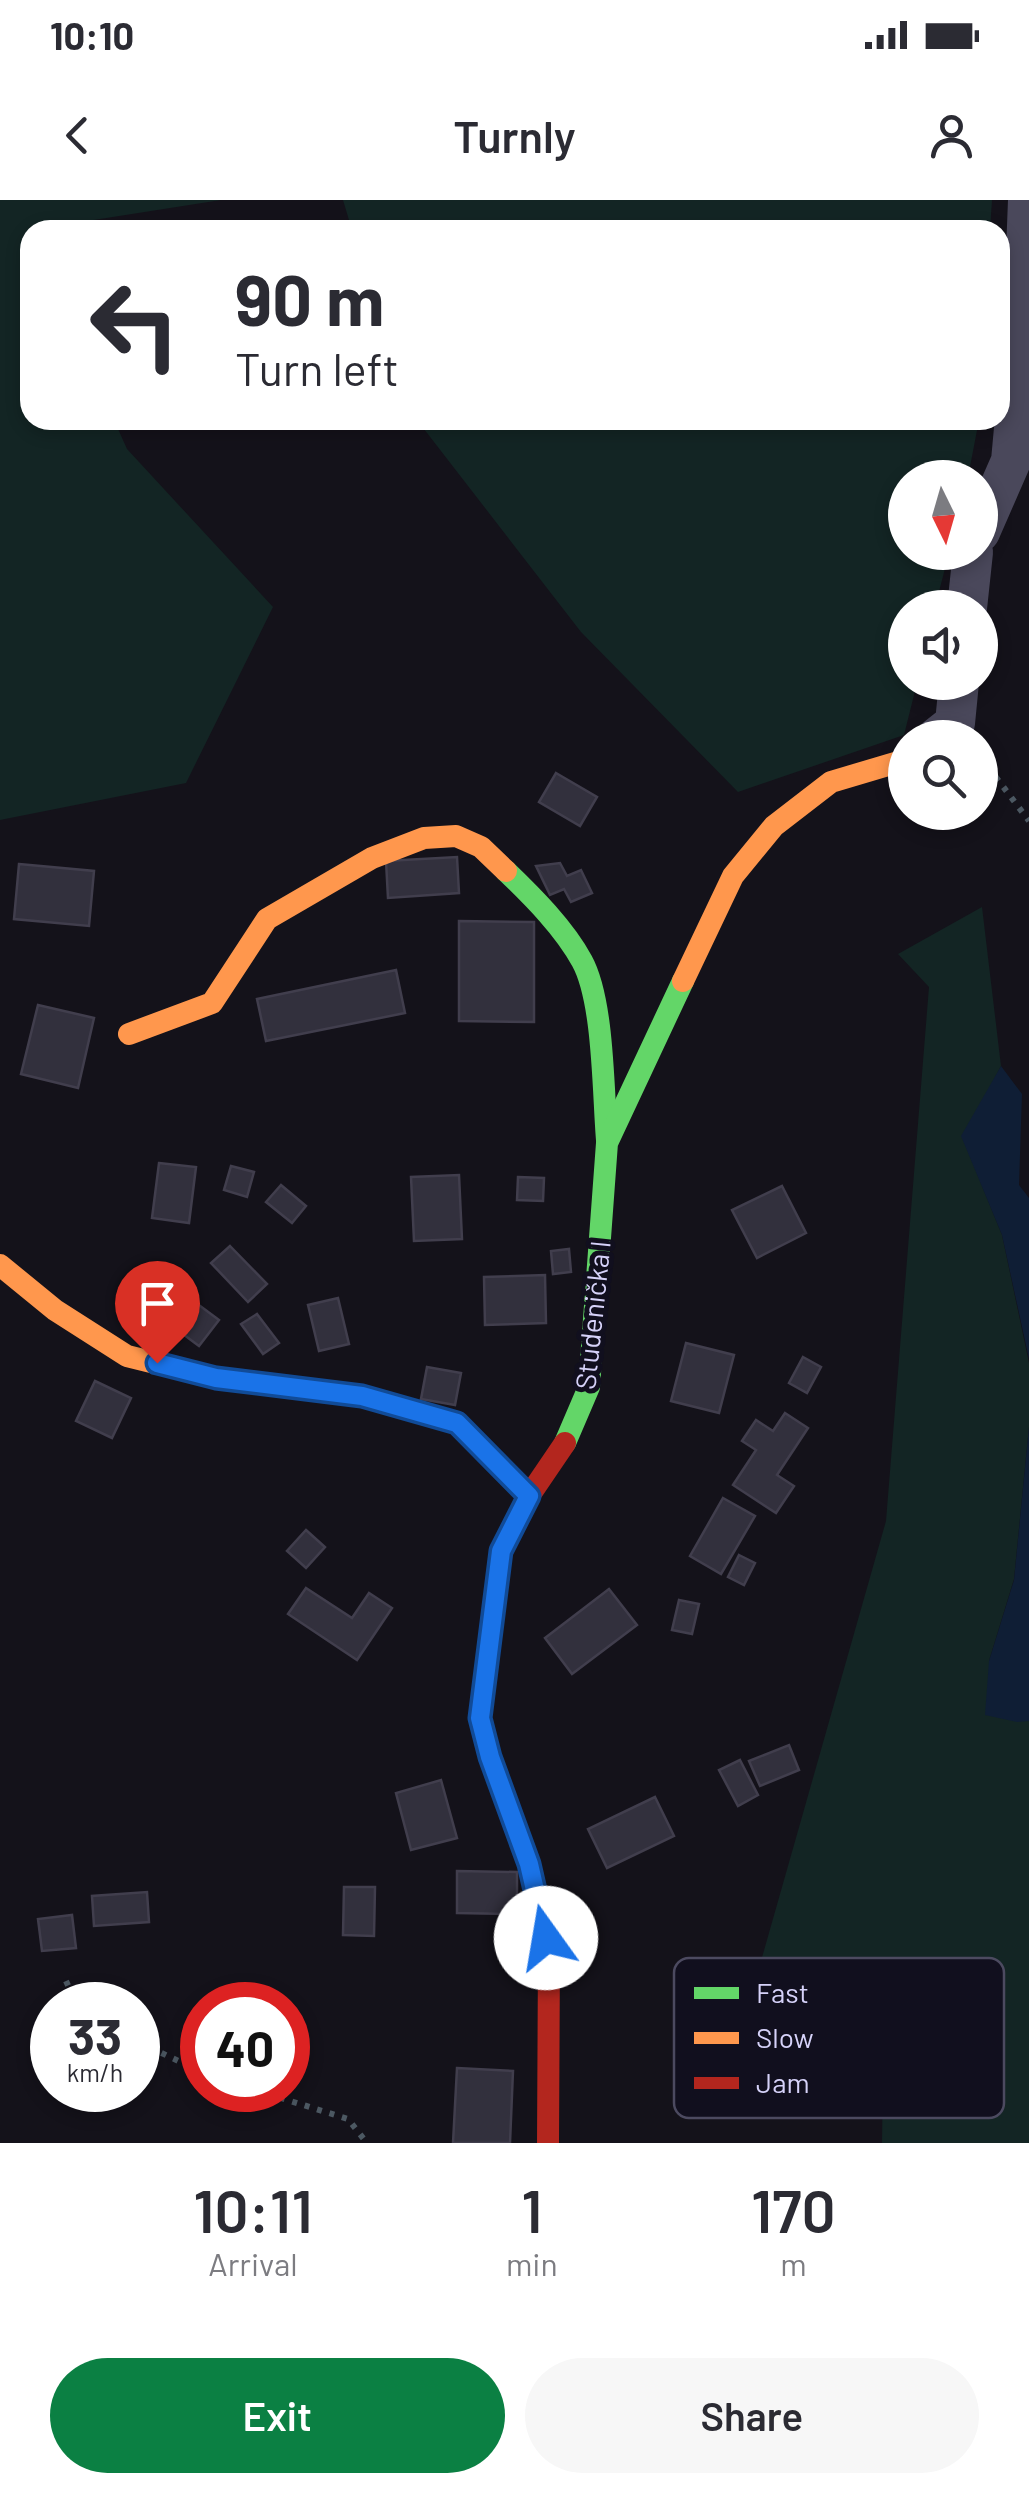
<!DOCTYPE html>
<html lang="en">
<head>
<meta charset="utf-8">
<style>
	body { margin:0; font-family:Barlow,sans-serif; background:#f7f7f7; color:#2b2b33; height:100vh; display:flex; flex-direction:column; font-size:38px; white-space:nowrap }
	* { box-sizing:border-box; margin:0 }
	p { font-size:32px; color:#7c7c81 }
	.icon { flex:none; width:55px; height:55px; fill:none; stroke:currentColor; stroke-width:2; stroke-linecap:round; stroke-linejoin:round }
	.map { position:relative; height:1943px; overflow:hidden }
	.side { display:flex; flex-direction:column; background:#fff; flex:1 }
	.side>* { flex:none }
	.guide { position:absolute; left:20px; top:20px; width:990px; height:210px; border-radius:30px; box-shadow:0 5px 15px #0003; background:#fff; color:#2b2b33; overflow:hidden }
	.needle { width:65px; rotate:175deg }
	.controls { position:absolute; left:888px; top:260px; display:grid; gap:20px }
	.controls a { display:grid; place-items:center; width:110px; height:110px; border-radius:50%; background:#fff; box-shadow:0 5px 15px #0003; font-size:50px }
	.speed { position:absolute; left:30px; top:1782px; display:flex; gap:20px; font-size:50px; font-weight:700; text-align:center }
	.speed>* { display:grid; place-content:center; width:130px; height:130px; border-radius:50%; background:#fff; box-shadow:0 5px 15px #0003; line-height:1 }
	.speed small { font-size:25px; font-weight:400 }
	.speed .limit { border:15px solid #d22; background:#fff; color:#111 }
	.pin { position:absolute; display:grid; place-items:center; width:85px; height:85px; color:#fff; margin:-102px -42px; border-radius:50% 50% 50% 0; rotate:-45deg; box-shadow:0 0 10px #0007 }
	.pin .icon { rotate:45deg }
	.me { position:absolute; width:110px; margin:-55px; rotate:347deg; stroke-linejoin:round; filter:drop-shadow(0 0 8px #0008) }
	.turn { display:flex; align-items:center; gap:35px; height:210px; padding:0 50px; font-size:45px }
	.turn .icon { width:130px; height:130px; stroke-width:2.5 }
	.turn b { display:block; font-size:70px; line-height:85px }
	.eta { display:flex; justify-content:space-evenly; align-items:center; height:170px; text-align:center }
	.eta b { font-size:60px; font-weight:600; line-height:70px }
	.button { display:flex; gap:20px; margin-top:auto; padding:20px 50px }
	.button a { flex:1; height:115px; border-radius:60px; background:#0b8043; color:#fff; font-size:40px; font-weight:600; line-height:115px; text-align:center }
	.button a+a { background:#f7f7f7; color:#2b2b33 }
	.status { display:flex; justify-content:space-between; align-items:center; height:70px; padding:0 50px; background:#fff; direction:ltr }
	.status svg { height:28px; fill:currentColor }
	header { display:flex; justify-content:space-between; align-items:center; height:130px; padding:0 50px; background:#fff; font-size:45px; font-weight:600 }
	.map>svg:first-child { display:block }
	.green { fill:#132524 }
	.water { fill:#0f1e35 }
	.building { fill:#32303d; stroke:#413e4d; stroke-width:2.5 }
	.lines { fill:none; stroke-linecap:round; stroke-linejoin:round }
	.path { stroke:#4c5862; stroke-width:6; stroke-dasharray:5 8; stroke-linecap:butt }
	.street { stroke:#4a485b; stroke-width:40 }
	.fast { stroke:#63d668; stroke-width:22 }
	.slow { stroke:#ff974d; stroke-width:22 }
	.jam { stroke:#b3261e; stroke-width:22 }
	.route-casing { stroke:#114b97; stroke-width:25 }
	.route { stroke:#1a73e8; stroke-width:18 }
	.labels { text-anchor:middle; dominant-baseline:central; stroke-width:10; stroke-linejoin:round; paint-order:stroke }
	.street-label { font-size:28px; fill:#d6d2f9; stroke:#110f1e }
	.key { fill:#110f1e; stroke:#4c4a60; stroke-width:2.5 }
	.key-label { font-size:28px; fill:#d6d2f9 }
</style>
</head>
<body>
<div class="status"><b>10:10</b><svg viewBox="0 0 49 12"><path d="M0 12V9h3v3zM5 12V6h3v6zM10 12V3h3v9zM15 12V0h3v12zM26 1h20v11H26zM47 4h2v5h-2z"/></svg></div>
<header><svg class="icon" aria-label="back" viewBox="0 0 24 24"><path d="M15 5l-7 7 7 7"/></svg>Turnly<svg class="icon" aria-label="person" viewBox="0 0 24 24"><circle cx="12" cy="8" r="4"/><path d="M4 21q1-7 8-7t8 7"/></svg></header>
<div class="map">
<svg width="1029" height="1943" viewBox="0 0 1029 1943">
	<rect width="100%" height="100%" fill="#14121a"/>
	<g class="green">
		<path d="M0 0H221L30 30V220H114L127 249 273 407 186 583 0 620Z"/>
		<path d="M343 0H992L990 30H352Z"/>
		<path d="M417 220H979L968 277 905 278V352L949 353 935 407 905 408V482L917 483 904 535 738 592 581 432Z"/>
		<path d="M982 707 1001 866 963 939 1002 1035 1029 1163V1227L1014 1379 989 1461 1024 1521H1029V1943H882L884 1804 744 1821 886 1321 929 787 898 754Z"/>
	</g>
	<g class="water">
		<path d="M1001 866 1022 894 1019 985 1029 998V1159L1002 1035 961 936Z"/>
		<path d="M1029 1227V1521L1017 1522 985 1515 989 1461 1014 1380Z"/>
	</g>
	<g class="building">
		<path d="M556 573 597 597 580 626 539 602Z"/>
		<path d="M457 657 459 693 388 698 386 661Z"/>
		<path d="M560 663 567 676 581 670 592 693 571 702 564 689 550 695 536 666Z"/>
		<path d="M19 664 94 671 89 726 14 719Z"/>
		<path d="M459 721 534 722V822L459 821Z"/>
		<path d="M396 770 405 813 266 841 257 799Z"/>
		<path d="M38 805 94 818 78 888 21 874Z"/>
		<path d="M159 963 196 967 189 1023 152 1018Z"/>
		<path d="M231 966 254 972 247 997 224 990Z"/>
		<path d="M459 975 462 1039 414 1041 411 977Z"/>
		<path d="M518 977 544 978 543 1001 517 1000Z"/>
		<path d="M281 985 306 1006 292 1023 266 1002Z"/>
		<path d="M782 986 806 1033 757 1058 732 1010Z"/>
		<path d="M230 1046 267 1084 248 1102 211 1063Z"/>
		<path d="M569 1049 571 1072 553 1074 551 1051Z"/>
		<path d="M545 1075 546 1123 485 1125 484 1077Z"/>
		<path d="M180 1091 219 1120 199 1146 160 1117Z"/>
		<path d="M338 1098 349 1144 319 1151 308 1105Z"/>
		<path d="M257 1114 279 1143 263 1154 241 1124Z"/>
		<path d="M686 1143 734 1155 719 1213 671 1201Z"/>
		<path d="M803 1157 821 1167 807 1193 789 1183Z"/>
		<path d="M427 1167 461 1173 455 1205 421 1199Z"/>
		<path d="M95 1181 131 1198 112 1238 76 1221Z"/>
		<path d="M785 1213 808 1228 777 1275 794 1286 776 1313 733 1285 756 1250 742 1241 756 1220 773 1231Z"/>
		<path d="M723 1298 755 1316 721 1374 690 1356Z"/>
		<path d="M306 1330 325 1347 306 1368 287 1351Z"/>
		<path d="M739 1355 755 1363 744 1385 728 1377Z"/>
		<path d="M306 1388 352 1418 369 1393 392 1408 357 1460 288 1414Z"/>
		<path d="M609 1389 637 1425 572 1474 545 1438Z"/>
		<path d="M679 1400 699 1404 692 1434 672 1430Z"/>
		<path d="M789 1545 799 1570 760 1586 749 1561Z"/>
		<path d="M740 1560 758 1595 738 1606 719 1570Z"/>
		<path d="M441 1580 457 1638 411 1650 396 1593Z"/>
		<path d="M655 1597 674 1636 607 1668 588 1629Z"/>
		<path d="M457 1671 517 1672V1714L457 1713Z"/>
		<path d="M344 1687H375L374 1736 343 1735Z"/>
		<path d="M147 1692 149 1722 94 1726 92 1696Z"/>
		<path d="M72 1715 76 1748 42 1751 38 1719Z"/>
		<path d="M457 1868 513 1871 510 1943H453Z"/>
	</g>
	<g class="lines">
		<g class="path">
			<path d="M980 556 1029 621"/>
			<path d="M66 1781 77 1805"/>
			<path d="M138 1842 202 1872"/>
			<path d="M255 1890 348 1919 367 1943"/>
		</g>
		<g class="street">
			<path d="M980 332 1011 261 1023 130 1028 0"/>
			<path d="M967 408 973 352"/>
			<path d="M936 538 955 523 959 482"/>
		</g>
		<g class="fast">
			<path d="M506 671C533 697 564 728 582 761 604 801 603 893 607 940"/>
			<path d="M565 1243 589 1187 607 943 683 781"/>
		</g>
		<g class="slow">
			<path d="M683 781 733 676 774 626 831 582 905 560"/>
			<path d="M129 834 212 803 267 719 372 658 424 638 456 636 481 647 506 671"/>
			<path d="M0 1065 55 1110 127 1156 216 1178 362 1196 457 1223 529 1296"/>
		</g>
		<path class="jam" d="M548 1943 549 1752 529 1664 490 1557 480 1518 501 1351 529 1296 565 1243"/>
	</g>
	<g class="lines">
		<g class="route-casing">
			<path id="route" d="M157 1163 216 1178 362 1196 457 1223 529 1296 501 1351 480 1518 490 1557 529 1664 546 1738"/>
		</g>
		<use href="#route" class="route"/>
	</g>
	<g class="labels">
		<g class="street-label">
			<text transform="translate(592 1115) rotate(-84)">Studenička I</text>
		</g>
	</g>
	<rect x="674" y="1758" width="330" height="160" rx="15" class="key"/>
	<rect x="694" y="1787" width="45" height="12" fill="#63d668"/>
	<rect x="694" y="1832" width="45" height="12" fill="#ff974d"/>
	<rect x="694" y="1877" width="45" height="12" fill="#b3261e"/>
	<g class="key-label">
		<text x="756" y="1803">Fast</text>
		<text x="756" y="1848">Slow</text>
		<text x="756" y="1893">Jam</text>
	</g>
</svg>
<div class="controls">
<a><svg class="needle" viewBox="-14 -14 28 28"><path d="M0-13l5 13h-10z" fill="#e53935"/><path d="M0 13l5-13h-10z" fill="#7c7c81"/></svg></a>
<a><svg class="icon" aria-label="sound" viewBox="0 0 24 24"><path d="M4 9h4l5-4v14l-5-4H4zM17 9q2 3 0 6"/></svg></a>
<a><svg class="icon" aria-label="search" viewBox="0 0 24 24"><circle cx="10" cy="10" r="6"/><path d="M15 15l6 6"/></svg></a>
</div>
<div class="speed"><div>33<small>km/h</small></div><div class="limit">40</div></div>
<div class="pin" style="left:157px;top:1163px;background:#d93025"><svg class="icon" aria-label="arrive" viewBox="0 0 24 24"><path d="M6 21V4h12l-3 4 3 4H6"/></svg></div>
<svg class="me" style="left:546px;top:1738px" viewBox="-20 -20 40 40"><circle r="19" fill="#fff"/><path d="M0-13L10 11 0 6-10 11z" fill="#1a73e8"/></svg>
<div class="guide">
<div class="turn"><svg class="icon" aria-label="left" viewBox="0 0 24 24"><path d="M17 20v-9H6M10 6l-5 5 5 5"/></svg><div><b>90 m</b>Turn left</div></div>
</div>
</div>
<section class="side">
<div class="eta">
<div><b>10:11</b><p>Arrival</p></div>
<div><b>1</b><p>min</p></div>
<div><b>170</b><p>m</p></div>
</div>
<div class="button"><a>Exit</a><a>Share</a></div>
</section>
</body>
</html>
